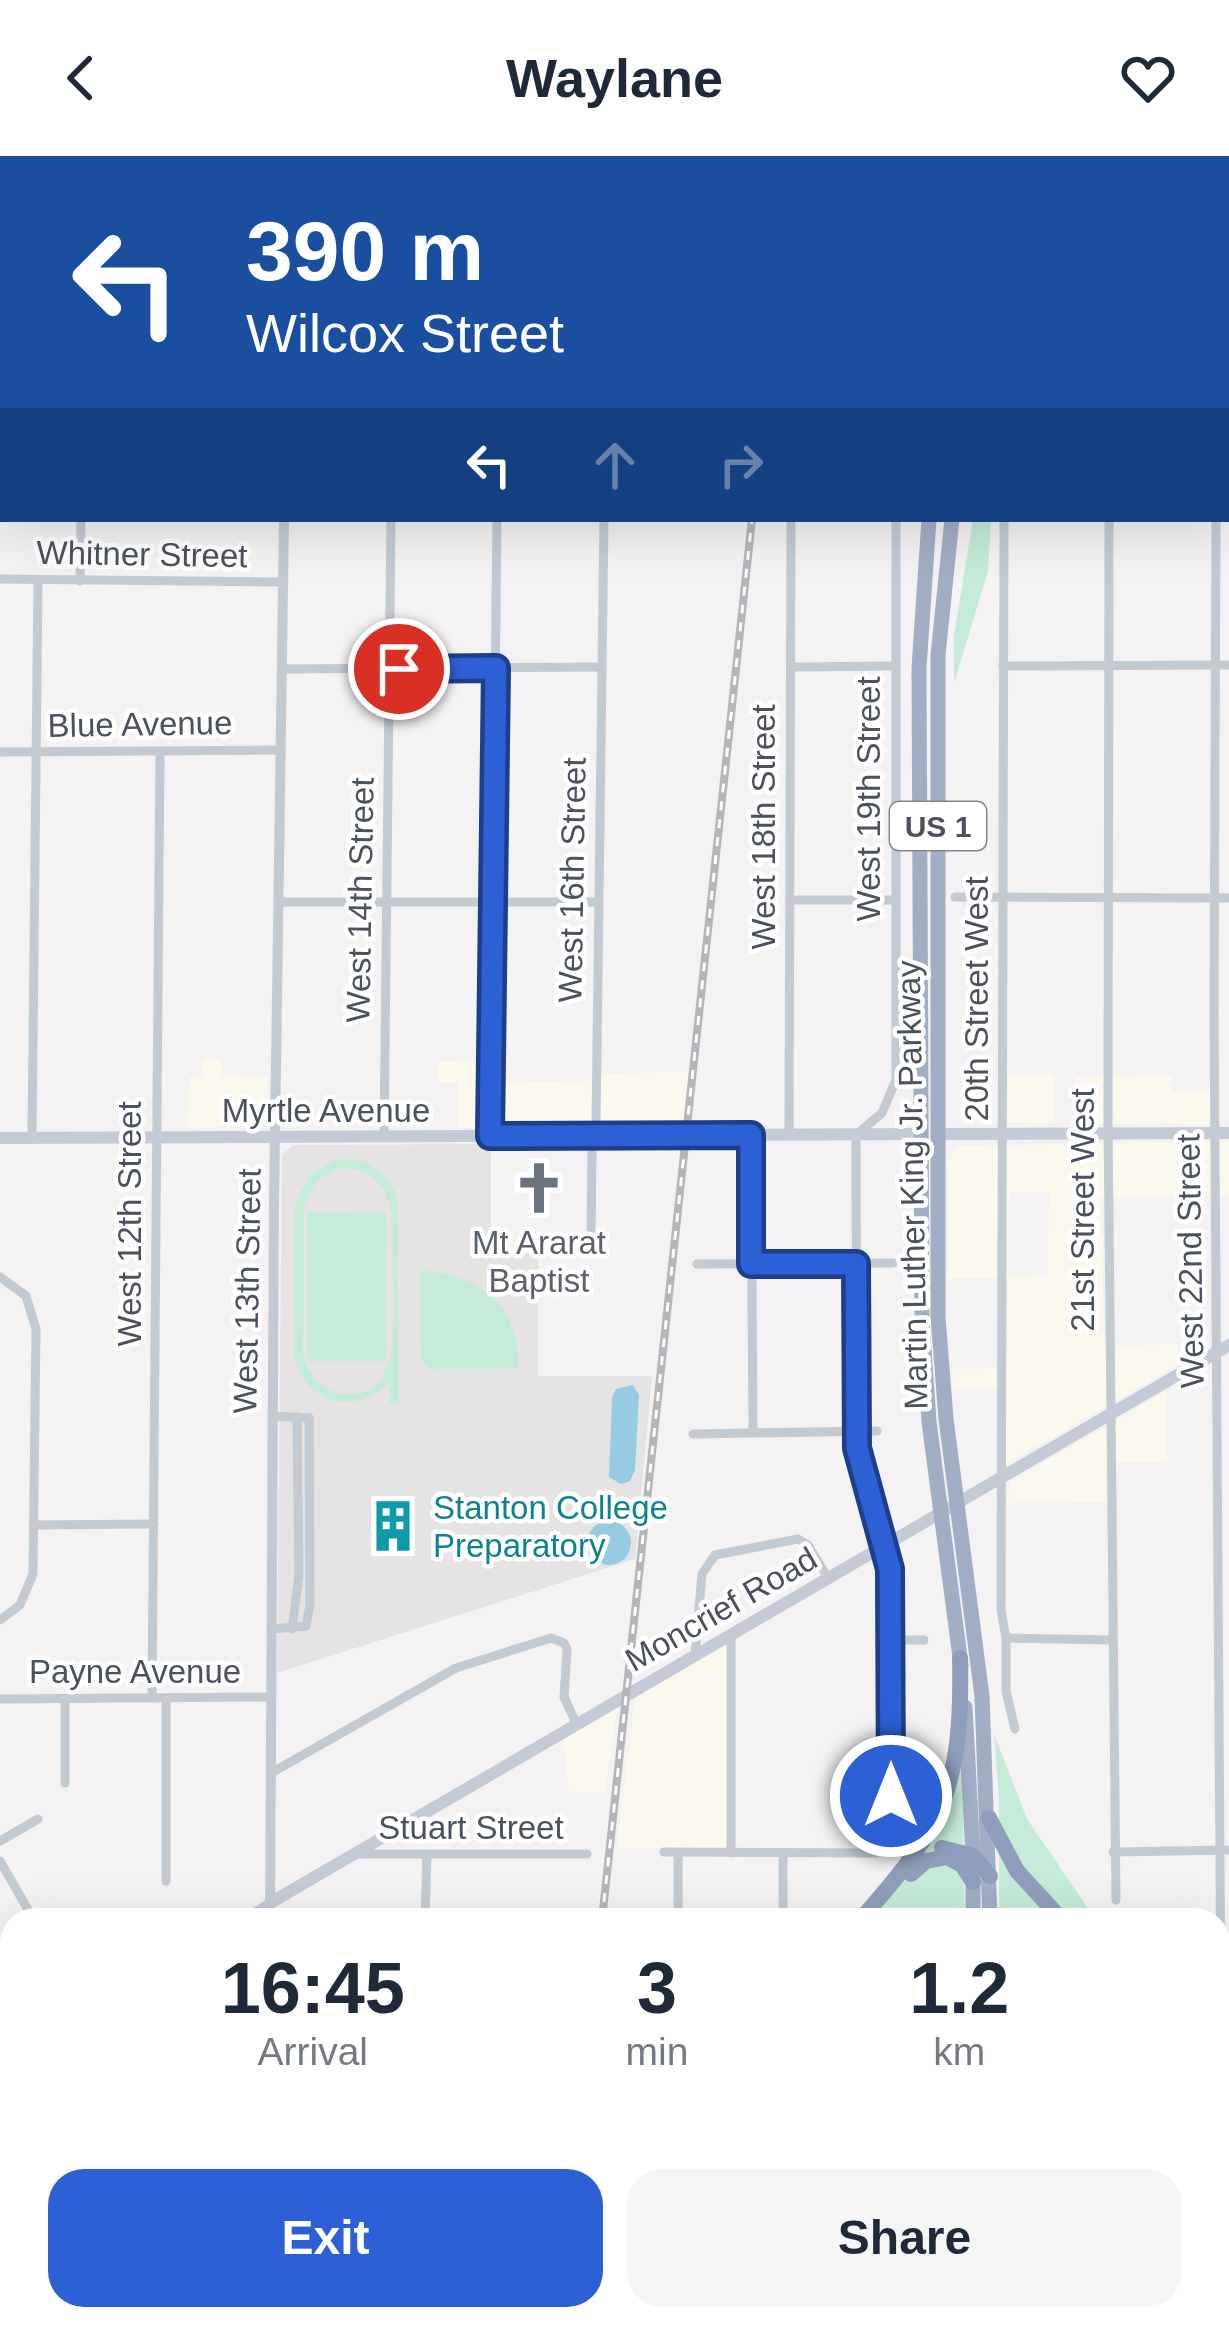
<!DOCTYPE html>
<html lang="en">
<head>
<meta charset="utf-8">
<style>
	body { margin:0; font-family:Arial,sans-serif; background:#f6f6f7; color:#1f2937; height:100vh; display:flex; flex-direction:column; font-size:45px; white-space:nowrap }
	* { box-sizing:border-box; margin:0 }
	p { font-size:39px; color:#747a83 }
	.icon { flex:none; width:66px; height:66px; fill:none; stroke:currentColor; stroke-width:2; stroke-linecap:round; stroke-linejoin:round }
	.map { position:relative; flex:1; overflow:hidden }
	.details { position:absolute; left:0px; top:1752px; width:1230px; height:423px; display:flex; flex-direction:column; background:#fff; border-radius:36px 36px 0 0; box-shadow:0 12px 48px #0002 }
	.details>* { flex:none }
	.hud { position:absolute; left:0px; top:0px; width:1230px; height:366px; box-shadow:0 12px 48px #0002; background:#1a4fa0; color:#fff; overflow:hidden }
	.pin { position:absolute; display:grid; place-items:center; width:102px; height:102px; color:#fff; margin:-51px; border:6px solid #fff; border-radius:50%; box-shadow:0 3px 12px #0007 }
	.me { position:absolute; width:132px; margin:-66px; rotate:0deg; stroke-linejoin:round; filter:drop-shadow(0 0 9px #0008) }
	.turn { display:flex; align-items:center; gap:42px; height:252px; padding:0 48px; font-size:54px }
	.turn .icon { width:156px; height:156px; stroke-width:2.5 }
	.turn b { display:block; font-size:84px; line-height:102px }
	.lanes { display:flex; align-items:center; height:114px; padding:0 48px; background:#0003; justify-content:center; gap:60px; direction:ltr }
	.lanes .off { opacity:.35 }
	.eta { display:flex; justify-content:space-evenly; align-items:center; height:204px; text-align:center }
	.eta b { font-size:72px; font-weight:800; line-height:84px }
	.cta { display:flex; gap:24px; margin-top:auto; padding:24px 48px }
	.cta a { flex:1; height:138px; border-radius:36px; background:#2c60d4; color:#fff; font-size:48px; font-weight:800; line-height:138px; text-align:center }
	.cta a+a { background:#f6f6f7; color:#1f2937 }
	header { display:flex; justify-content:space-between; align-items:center; height:156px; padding:0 48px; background:#fff; font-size:54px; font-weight:800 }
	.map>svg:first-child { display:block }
	.commercial { fill:#fbf9ee; fill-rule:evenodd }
	.education { fill:#e5e3e3 }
	.green { fill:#c5ecd9; fill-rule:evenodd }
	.water { fill:#97cbe4 }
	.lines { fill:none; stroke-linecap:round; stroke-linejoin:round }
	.minor { stroke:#c4cad2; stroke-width:9 }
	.tertiary { stroke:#c4cad2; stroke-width:10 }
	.secondary { stroke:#c5cbd6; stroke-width:12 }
	.trunk { stroke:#a2aec4; stroke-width:15 }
	.motorway { stroke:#8f9fbb; stroke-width:16 }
	.rail-casing { stroke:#b4b6bb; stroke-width:8 }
	.rail { stroke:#fff; stroke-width:3; stroke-dasharray:9; stroke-linecap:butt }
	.route-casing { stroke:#1d3e8a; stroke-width:30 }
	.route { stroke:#2c60d4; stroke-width:21 }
	.labels { text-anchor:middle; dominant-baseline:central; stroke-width:9; stroke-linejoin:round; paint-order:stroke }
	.shield { fill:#fff; stroke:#81868e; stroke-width:3 }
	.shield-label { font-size:30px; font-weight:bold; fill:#4b525d }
	.street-label { font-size:33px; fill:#4b525d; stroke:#fff }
	.worship-label { font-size:33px; fill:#5b616d; stroke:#fff }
	.culture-label { font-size:33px; fill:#0d838f; stroke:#fff; text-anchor:start }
</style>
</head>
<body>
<header><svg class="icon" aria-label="back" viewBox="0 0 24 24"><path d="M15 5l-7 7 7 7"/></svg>Waylane<svg class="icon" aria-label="heart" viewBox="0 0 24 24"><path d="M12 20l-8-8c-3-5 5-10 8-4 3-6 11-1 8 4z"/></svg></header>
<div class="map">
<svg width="1229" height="2173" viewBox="0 0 1229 2173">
	<rect width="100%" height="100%" fill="#f4f2f2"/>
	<g class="commercial">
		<path d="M221 903 222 920 269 921 266 969 188 973 189 921H202V904Z"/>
		<path d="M496 905 497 927 591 925 592 919 689 915 684 971 458 972V926H438V906Z"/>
		<path d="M1006 919H1054V968L1007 966Z"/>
		<path d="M1171 920 1172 935H1219L1220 968H1075V921Z"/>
		<path d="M1229 985V1039L1101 1041 1104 1190 1177 1188V1209L1006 1308 1007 1233H953L952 1213 1007 1212 1008 1122H948V1006L952 996 961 990ZM1009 1036H1049L1048 1120 1008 1121Z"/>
		<path d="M1167 1235V1306H1107L1106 1346 1007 1347 1010 1326Z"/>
		<path d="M729 1484 728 1692H617L635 1541Z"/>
		<path d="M617 1551 605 1637 569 1635 563 1582Z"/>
	</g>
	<path class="education" d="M491 988V1097L538 1098V1220H652L635 1403 277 1517 282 999 293 989Z"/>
	<g class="green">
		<path d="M973 363H991L988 415 954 527V480Z"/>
		<path d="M339 1003C367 1002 386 1014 397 1040L399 1248H390V1226C356 1260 308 1250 295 1203V1048L310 1018ZM340 1012C369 1012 387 1027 391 1056 391 1091 398 1180 388 1208 372 1257 308 1243 303 1194L304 1049 316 1025Z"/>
		<path d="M307 1056 386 1057V1205H307Z"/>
		<path d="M420 1114C480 1121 519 1145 518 1212L430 1213 421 1204Z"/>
		<path d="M994 1578 1027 1663 1096 1764H999V1642Z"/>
		<path d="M962 1608 965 1764H867C916 1709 938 1679 962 1608Z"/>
	</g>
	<g class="water">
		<path d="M633 1229 639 1239 635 1314 630 1325 621 1328 609 1321 612 1242 616 1233Z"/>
		<circle cx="609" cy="1387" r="22"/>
	</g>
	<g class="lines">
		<g class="minor">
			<path d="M1003 0V3"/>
			<path d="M1214 0V3"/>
			<path d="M19 3V0"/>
			<path d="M133 3V0"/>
			<path d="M213 3V0"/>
			<path d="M395 3V0"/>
			<path d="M501 3V0"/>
			<path d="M607 3V0"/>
			<path d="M714 3V0"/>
			<path d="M896 3 897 0"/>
			<path d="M1227 42H1229"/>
			<path d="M0 102H3"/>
			<path d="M0 229H3"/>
			<path d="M1227 276H1229"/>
			<path d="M1004 363 1001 1454 1006 1482V1535L1015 1573"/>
			<path d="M1109 363 1108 967 1116 1744"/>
			<path d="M1216 363 1214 857 1221 1846"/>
			<path d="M0 423 284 426"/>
			<path d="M80 425 81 363"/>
			<path d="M1003 510 1229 509"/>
			<path d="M791 511 895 510"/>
			<path d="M282 513 602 511"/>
			<path d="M0 596 281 594"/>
			<path d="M955 741 1229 742"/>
			<path d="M790 744H895"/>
			<path d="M279 746H599"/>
			<path d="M751 979 753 1277"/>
			<path d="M789 979 791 363"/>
			<path d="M490 980 497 363"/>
			<path d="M32 981 38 424"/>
			<path d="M384 981 391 363"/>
			<path d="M591 1086 592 990 596 967 604 363"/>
			<path d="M697 1108 893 1107"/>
			<path d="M0 1121 26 1140 36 1173 33 1418 20 1449 0 1464"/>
			<path d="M693 1278 877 1275"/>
			<path d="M34 1369 154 1368"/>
			<path d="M271 1473 306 1470 310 1449 309 1262 272 1260"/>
			<path d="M292 1473 299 1419 297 1261"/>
			<path d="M1006 1482 1113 1484"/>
			<path d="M891 1484H924"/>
			<path d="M695 1499 702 1418 715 1399 798 1383 808 1389 828 1422"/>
			<path d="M152 1542 160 595"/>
			<path d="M0 1543 271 1541"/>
			<path d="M65 1543V1627"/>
			<path d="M166 1543V1725"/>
			<path d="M271 1617 456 1512 551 1482 564 1487 567 1493 564 1541 577 1569"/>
			<path d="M0 1685 38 1663"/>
			<path d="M664 1696 876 1697 887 1694 890 1685V1413L857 1292 856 991V979L882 957 896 924V363"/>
			<path d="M1113 1696 1229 1694"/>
			<path d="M731 1697V1478"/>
			<path d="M355 1698H587"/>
			<path d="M0 1705 34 1764"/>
			<path d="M241 1764 270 1747"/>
			<path d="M425 1764 427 1698"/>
			<path d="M678 1764V1698"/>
			<path d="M783 1764V1699"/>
			<path d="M0 1905 12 1898"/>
			<path d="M1222 2074V2137"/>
			<path d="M783 2163V2173"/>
			<path d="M73 2173V2163"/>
			<path d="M423 2173V2163"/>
			<path d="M665 2173V2163"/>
		</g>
		<g class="tertiary">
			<path d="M290 3V0"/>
			<path d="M270 1764 274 1047 284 363"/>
			<path d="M1218 2137H1229"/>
			<path d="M0 2139H12"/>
			<path d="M1119 2173 1124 2163"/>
		</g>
		<g class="secondary">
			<path d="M938 978 1229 977"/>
			<path d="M0 982 920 978"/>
			<path d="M270 1747 1229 1189"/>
		</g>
		<g class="trunk">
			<path d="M1061 3 1062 0"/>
			<path d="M1090 3 1091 0"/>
			<path d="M929 363 919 512 922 1164 929 1266 961 1509"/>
			<path d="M952 363 938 499V1161L946 1263 982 1540 990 1764"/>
			<path d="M965 1551 973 1700V1764"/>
			<path d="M988 2173V2163"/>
		</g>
		<g class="motorway">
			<path d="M989 1662 1017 1715 1062 1764"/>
			<path d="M942 1692 973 1700 990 1720"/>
			<path d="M911 1718 926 1705 947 1701 962 1709 973 1726"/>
			<path d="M860 1764C944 1670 963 1630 960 1502"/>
			<path d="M1218 1886 1229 1891"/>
			<path d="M0 1943 12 1944"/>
			<path d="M1218 1950H1229"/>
			<path d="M1218 1973 1229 1972"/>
			<path d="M0 1987 12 1985"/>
			<path d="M1218 2047 1229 2039"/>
			<path d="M943 2163 946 2173"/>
			<path d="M970 2163 972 2173"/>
			<path d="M1085 2173 1094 2163"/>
		</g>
		<g class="rail-casing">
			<g id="rail">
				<path d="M791 3V0"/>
				<path d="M602 1764 752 363"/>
				<path d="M559 2173 560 2163"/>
			</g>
		</g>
		<use href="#rail" class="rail"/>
	</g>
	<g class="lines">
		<g class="route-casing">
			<path id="route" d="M399 513 496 512 490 980 751 979V1108H856L857 1292 890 1413 891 1640"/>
		</g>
		<use href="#route" class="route"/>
	</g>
	<defs>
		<g id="church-bare" transform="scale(4.14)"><path d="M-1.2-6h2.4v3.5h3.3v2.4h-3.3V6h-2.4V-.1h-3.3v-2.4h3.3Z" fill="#6b7280" stroke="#fff" stroke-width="2.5" paint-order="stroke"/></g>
		<g id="building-bare" transform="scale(4.14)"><path d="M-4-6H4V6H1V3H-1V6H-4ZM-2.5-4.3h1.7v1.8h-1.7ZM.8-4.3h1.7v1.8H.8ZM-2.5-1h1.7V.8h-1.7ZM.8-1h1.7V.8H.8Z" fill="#0f9aa8" stroke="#fff" stroke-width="2.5" paint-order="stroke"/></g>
	</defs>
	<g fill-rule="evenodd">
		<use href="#church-bare" x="539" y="1032"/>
		<use href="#building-bare" x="393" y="1370"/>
	</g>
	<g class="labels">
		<rect class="shield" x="890" y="646" width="96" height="48" rx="9"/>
		<g class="shield-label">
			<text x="938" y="670">US 1</text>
		</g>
		<g class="street-label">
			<text transform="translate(142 398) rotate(1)">Whitner Street</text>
			<text transform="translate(140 568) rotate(-1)">Blue Avenue</text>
			<text transform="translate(868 643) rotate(-90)">West 19th Street</text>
			<text transform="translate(763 671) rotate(-90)">West 18th Street</text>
			<text transform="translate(572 724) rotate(-89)">West 16th Street</text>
			<text transform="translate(360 744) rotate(-89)">West 14th Street</text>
			<text transform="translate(976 843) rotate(-90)">20th Street West</text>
			<text x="326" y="954">Myrtle Avenue</text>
			<text transform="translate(912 1029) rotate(-91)">Martin Luther King Jr. Parkway</text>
			<text transform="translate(1082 1054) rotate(-90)">21st Street West</text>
			<text transform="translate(129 1068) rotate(-90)">West 12th Street</text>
			<text transform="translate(1190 1105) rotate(-91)">West 22nd Street</text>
			<text transform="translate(247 1135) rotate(-89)">West 13th Street</text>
			<text transform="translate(721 1453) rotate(-30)">Moncrief Road</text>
			<text x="135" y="1515">Payne Avenue</text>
			<text x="471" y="1671">Stuart Street</text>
		</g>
		<g class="worship-label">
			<text x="539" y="1086">Mt Ararat<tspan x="539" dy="38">Baptist</tspan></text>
		</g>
		<g class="culture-label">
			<text x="433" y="1351">Stanton College<tspan x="433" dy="38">Preparatory</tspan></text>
		</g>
	</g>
</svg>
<div class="pin" style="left:399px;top:513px;background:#d93025"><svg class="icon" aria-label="arrive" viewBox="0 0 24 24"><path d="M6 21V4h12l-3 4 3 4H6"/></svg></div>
<svg class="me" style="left:891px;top:1640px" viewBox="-20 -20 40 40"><circle r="17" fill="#2c60d4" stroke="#fff" stroke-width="3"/><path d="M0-11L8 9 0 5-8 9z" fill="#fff"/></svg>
<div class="hud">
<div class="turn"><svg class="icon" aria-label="left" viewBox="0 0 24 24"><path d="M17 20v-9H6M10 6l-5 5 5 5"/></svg><div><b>390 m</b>Wilcox Street</div></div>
<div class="lanes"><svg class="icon" aria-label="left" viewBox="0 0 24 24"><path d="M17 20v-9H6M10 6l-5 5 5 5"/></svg><svg class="icon off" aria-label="ahead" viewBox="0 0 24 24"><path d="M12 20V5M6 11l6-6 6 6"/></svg><svg class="icon off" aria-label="right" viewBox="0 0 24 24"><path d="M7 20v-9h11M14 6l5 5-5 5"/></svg></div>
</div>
<section class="details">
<div class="eta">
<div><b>16:45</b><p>Arrival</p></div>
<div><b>3</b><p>min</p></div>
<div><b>1.2</b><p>km</p></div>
</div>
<div class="cta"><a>Exit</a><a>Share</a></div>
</section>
</div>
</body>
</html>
